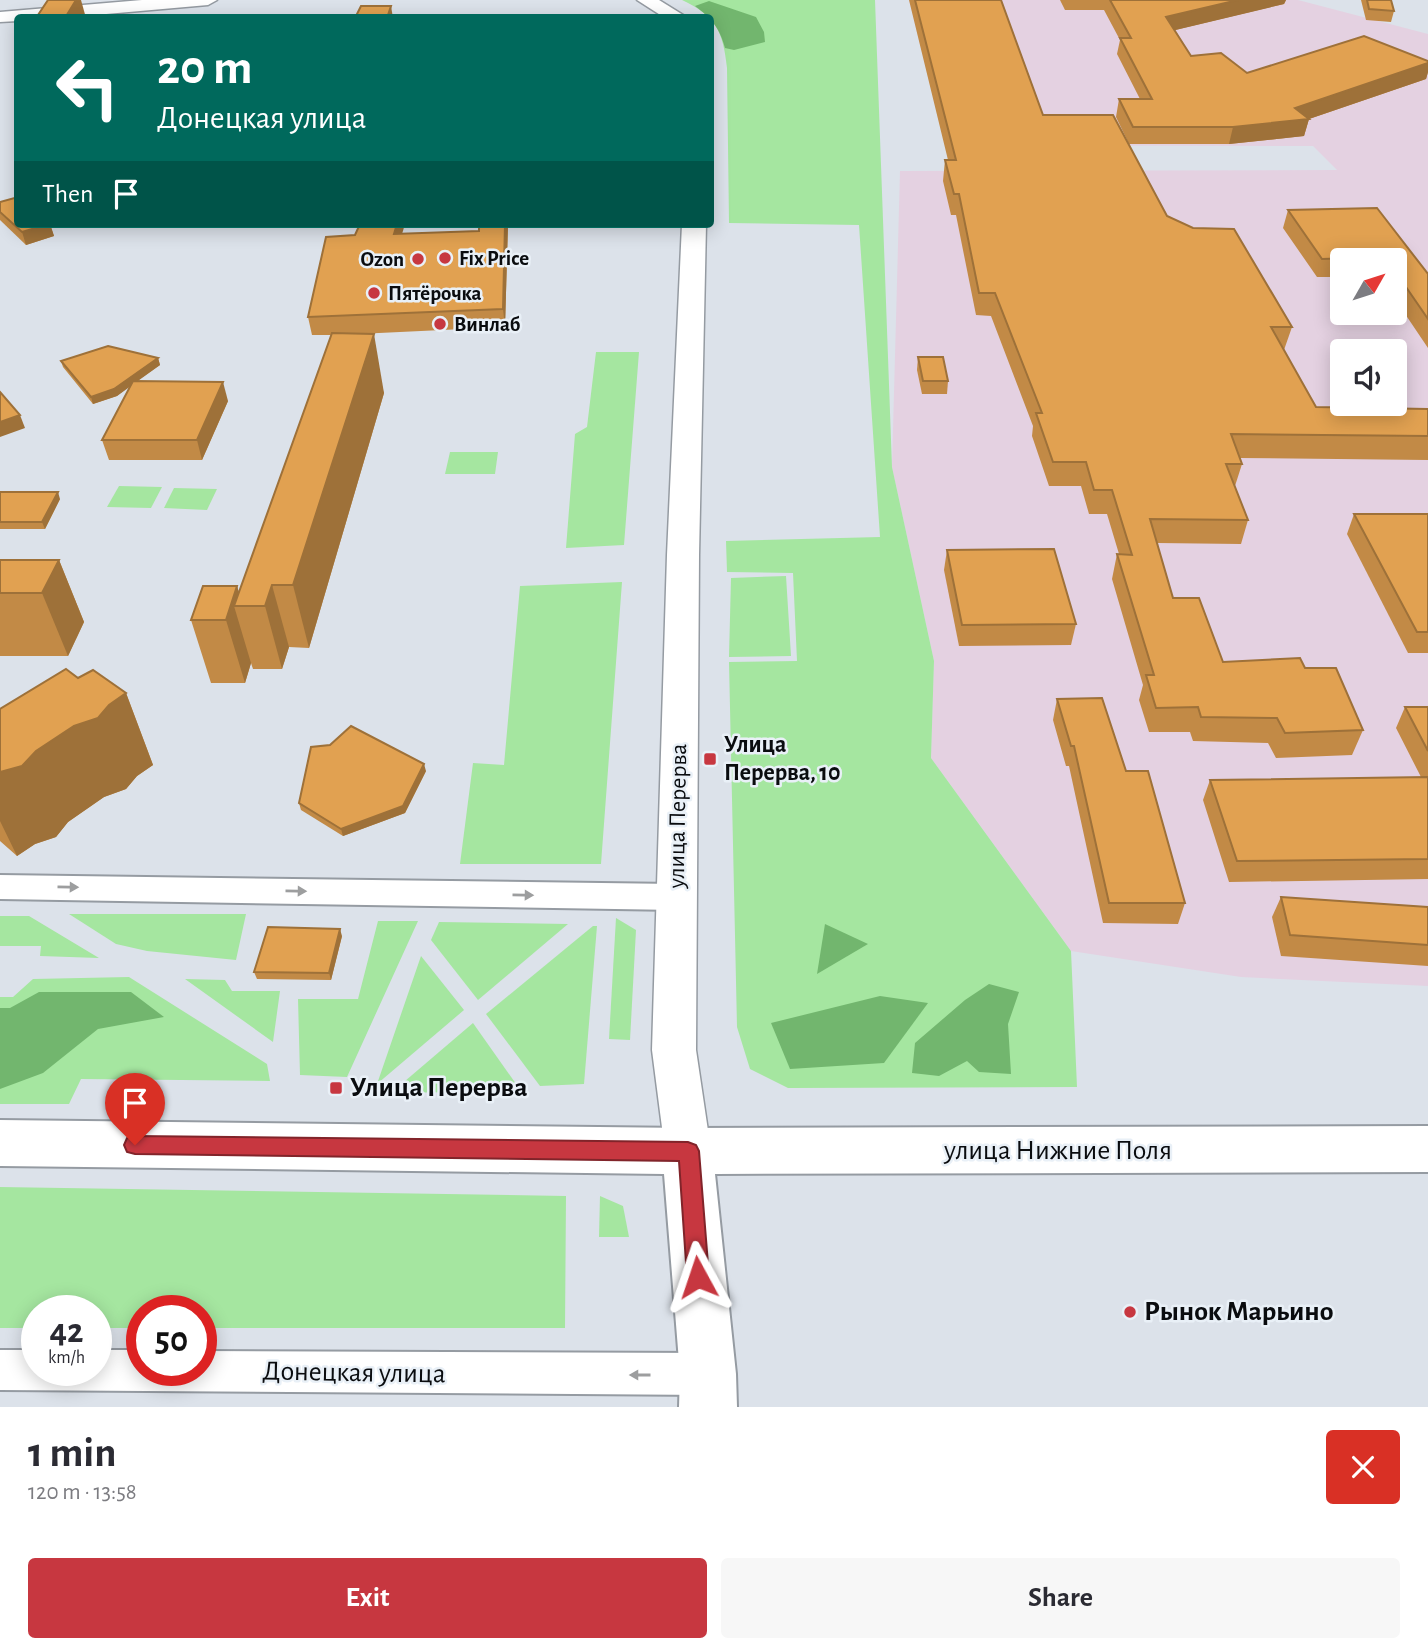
<!DOCTYPE html>
<html lang="en">
<head>
<meta charset="utf-8">
<style>
	body { margin:0; font-family:"Alegreya Sans",sans-serif; background:#f7f7f7; color:#2b2b33; height:100vh; display:flex; flex-direction:column; font-size:26px; white-space:nowrap }
	* { box-sizing:border-box; margin:0 }
	p { font-size:23px; color:#7c7c81 }
	.icon { flex:none; width:38px; height:38px; fill:none; stroke:currentColor; stroke-width:2; stroke-linecap:round; stroke-linejoin:round }
	.map { position:relative; height:1407px; overflow:hidden }
	.sheet { display:flex; flex-direction:column; background:#fff; flex:1 }
	.sheet>* { flex:none }
	.hud { position:absolute; left:14px; top:14px; width:700px; height:214px; border-radius:7px; box-shadow:0 4px 18px #0003; background:#00695c; color:#fff; overflow:hidden }
	.needle { width:46px; rotate:51deg }
	.buttons { position:absolute; left:1330px; top:248px; display:grid; gap:14px }
	.buttons a { display:grid; place-items:center; width:77px; height:77px; border-radius:7px; background:#fff; box-shadow:0 4px 18px #0003; font-size:35px }
	.speed { position:absolute; left:21px; top:1295px; display:flex; gap:14px; font-size:35px; font-weight:700; text-align:center }
	.speed>* { display:grid; place-content:center; width:91px; height:91px; border-radius:50%; background:#fff; box-shadow:0 4px 18px #0003; line-height:1 }
	.speed small { font-size:18px; font-weight:400 }
	.speed .limit { border:10px solid #d22; background:#fff; color:#111 }
	.pin { position:absolute; display:grid; place-items:center; width:60px; height:60px; color:#fff; margin:-72px -30px; border-radius:50% 50% 50% 0; rotate:-45deg; box-shadow:0 0 7px #0007 }
	.pin .icon { rotate:45deg }
	.me { position:absolute; width:77px; margin:-38px; rotate:355deg; stroke-linejoin:round; filter:drop-shadow(0 0 5px #0008) }
	.turn { display:flex; align-items:center; gap:24px; height:147px; padding:0 28px; font-size:32px }
	.turn .icon { width:91px; height:91px; stroke-width:2.5 }
	.turn b { display:block; font-size:49px; line-height:60px }
	.then { display:flex; align-items:center; height:66px; padding:0 28px; background:#0003; gap:14px; font-size:26px }
	.round { display:grid; place-items:center; flex:none; width:74px; height:74px; border-radius:7px; background:#f7f7f7 }
	.headline { display:flex; align-items:center; justify-content:space-between; height:119px; padding:0 28px }
	h1 { font-size:42px; font-weight:600; line-height:52px }
	.button { display:flex; gap:14px; margin-top:auto; padding:14px 28px }
	.button a { flex:1; height:80px; border-radius:7px; background:#c73740; color:#fff; font-size:28px; font-weight:600; line-height:80px; text-align:center }
	.button a+a { background:#f7f7f7; color:#2b2b33 }
	.map>svg:first-child { display:block }
	.industrial { fill:#e4d1e1; fill-rule:evenodd }
	.green { fill:#a5e6a0 }
	.forest { fill:#72b66e }
	.lines { fill:none; stroke-linecap:round; stroke-linejoin:round }
	.minor-casing { stroke:#959ba2; stroke-width:4 }
	.tertiary-casing { stroke:#959ba2; stroke-width:3 }
	.secondary-casing { stroke:#959ba2; stroke-width:4 }
	.minor { fill:#fff; fill-rule:evenodd }
	.tertiary { fill:#fff; fill-rule:evenodd }
	.secondary { fill:#fff; fill-rule:evenodd }
	.wall { fill:#c28a46 }
	.shaded-wall { fill:#9e7139 }
	.building { fill:#e1a151; stroke:#9e7139; stroke-width:2 }
	.oneway { fill:#9d9e9f }
	.route { fill:#c73740; stroke:#81242a; stroke-width:2 }
	.poi-dot { fill:#c73740; stroke:#e9f0f7; stroke-width:2.5 }
	.labels { text-anchor:middle; dominant-baseline:central; stroke-width:5; stroke-linejoin:round; paint-order:stroke }
	.far-poi-label { font-size:21px; font-weight:bold; fill:#0a0c0f; stroke:#e9f0f7; text-anchor:start }
	.poi-label { font-size:24px; font-weight:bold; fill:#0a0c0f; stroke:#e9f0f7; text-anchor:start }
	.street-label { font-size:24px; fill:#0a0c0f; stroke:#e9f0f7 }
	.near-poi-label { font-size:28px; font-weight:bold; fill:#0a0c0f; stroke:#e9f0f7; text-anchor:start }
	.near-street-label { font-size:28px; fill:#0a0c0f; stroke:#e9f0f7 }
</style>
</head>
<body>
<div class="map">
<svg width="1428" height="1407" viewBox="0 0 1428 1407">
	<rect width="100%" height="100%" fill="#dce2ea"/>
	<path class="industrial" d="M909 0H1298L1428 34V986L1241 977 1071 951 931 758 934 661 892 467 900 171 1337 170 1313 146 945 145ZM1342 261H1395V313H1342ZM1342 352H1395V404H1342Z"/>
	<g class="green">
		<path d="M682 0H875L892 467 934 661 931 758 1071 951 1077 1087 788 1088 750 1069 737 1027 729 662 797 661 793 573 727 572 726 541 880 537 859 225 729 223 727 68C723 31 716 16 682 0Z"/>
		<path d="M596 352H639L624 545 566 548 575 434 587 427Z"/>
		<path d="M450 452H498L495 474H445Z"/>
		<path d="M119 486 162 487 151 508 107 507Z"/>
		<path d="M174 488 217 489 207 510 164 508Z"/>
		<path d="M786 576 791 656 729 657 731 578Z"/>
		<path d="M622 582 601 864H460L473 763 504 765 520 586Z"/>
		<path d="M69 914H246L236 960 147 951 116 944Z"/>
		<path d="M0 916H29L99 958 40 956 41 946H0Z"/>
		<path d="M616 918 636 930 630 1040 609 1039Z"/>
		<path d="M378 921H418L347 1077 300 1075 298 999H358Z"/>
		<path d="M439 922 568 924 478 1000 431 940Z"/>
		<path d="M593 926H597L584 1084 540 1086 486 1014Z"/>
		<path d="M421 956 464 1010 377 1084Z"/>
		<path d="M129 977 267 1064 270 1081 81 1079 69 1104H0V997H13L33 979Z"/>
		<path d="M185 979 225 980 232 991H280L273 1042Z"/>
		<path d="M473 1023 521 1091 391 1093Z"/>
		<path d="M0 1187 566 1196 565 1328H201V1311H142V1328H96V1311H37V1328H0Z"/>
		<path d="M600 1196 623 1206 629 1237H599Z"/>
	</g>
	<g class="forest">
		<path d="M709 1 756 17 764 32 765 42 734 50 725 48C720 28 711 18 695 6Z"/>
		<path d="M825 924 868 944 817 974Z"/>
		<path d="M989 984 1019 992 1008 1024 1011 1074 979 1072 967 1061 939 1076 912 1073 915 1043 965 1000Z"/>
		<path d="M39 992H131L164 1017 98 1029 43 1073 0 1089V1008H10Z"/>
		<path d="M880 996 928 1003 884 1063 790 1069 771 1023Z"/>
	</g>
	<g class="lines">
		<g class="minor-casing">
			<g id="minor">
				<path d="M0 875 676 884 687 888 692 897 687 906 676 910 0 899Z"/>
				<path d="M0 1350H37V1370H96V1350H142V1370H201V1351L708 1353 723 1359 729 1374 723 1389 708 1395 0 1390Z"/>
			</g>
		</g>
		<g class="tertiary-casing">
			<g id="tertiary">
				<path d="M142 0H217L208 5 61 18H18V21L0 22V12Z"/>
				<path d="M637 0H659L688 18H665Z"/>
				<path d="M682 224H706L699 555 696 1050 711 1151 704 1166 688 1172 672 1166 665 1151 652 1050 667 555Z"/>
			</g>
		</g>
		<g class="secondary-casing">
			<path id="secondary" d="M0 1120 688 1128 1428 1126V1172L715 1174 736 1374 737 1407H679L680 1374 664 1174 0 1166Z"/>
		</g>
		<use href="#minor" class="minor"/>
		<use href="#tertiary" class="tertiary"/>
		<use href="#secondary" class="secondary"/>
	</g>
	<g class="wall">
		<path d="M909 0H1001L1043 115 1167 216 1292 327 1284 350 1316 407 1428 409V460L1239 458 1242 464 1235 486 1248 520 1241 544 1157 543 1173 598 1223 662 1305 668 1363 730 1352 755 1276 758 1268 743 1193 741 1190 732H1149L1139 700 1143 685 1112 579 1117 554H1119L1107 514H1089L1081 486H1049L1032 436 1033 426 991 316 976 315 956 215H951L943 181 945 160H948Z"/>
		<path d="M1060 0H1286L1284 4 1175 30 1191 56 1247 73 1428 61V72L1426 79 1309 119 1304 136 1229 144H1129L1116 117 1119 99H1140L1117 54 1120 40 1104 10H1065Z"/>
		<path d="M1361 0H1391L1394 11 1391 22 1366 20Z"/>
		<path d="M0 202 50 224 54 236 26 245 0 220Z"/>
		<path d="M1288 210 1428 274V348L1395 299V261H1342V277H1317L1283 228Z"/>
		<path d="M479 224H508L505 327 358 334 384 393 309 648 289 647 282 669H253L251 663 245 683H211L191 620 237 586 239 593 332 335H312L308 317 402 234 479 231Z"/>
		<path d="M918 357 948 381 947 394H922L917 370Z"/>
		<path d="M158 358 160 365 137 381 228 401 202 460H109L102 440 131 385 117 396 93 404 63 367 61 361Z"/>
		<path d="M0 492 60 499 45 529H0Z"/>
		<path d="M1354 514H1428V653H1408L1347 534Z"/>
		<path d="M947 550 1076 624 1071 645 959 646 944 570Z"/>
		<path d="M0 560H59L84 622 68 656H0Z"/>
		<path d="M78 678 126 693 153 765 137 776 126 789 104 797 68 822 56 837 35 844 17 856 0 841V709Z"/>
		<path d="M1057 699 1126 771 1185 903 1178 924 1103 923 1069 766H1066L1053 720Z"/>
		<path d="M1405 707H1428V879L1229 882 1203 800 1210 780 1421 777 1396 728Z"/>
		<path d="M426 771 405 813 343 836 301 810 299 803Z"/>
		<path d="M1281 897 1428 907V966L1281 956 1272 917Z"/>
		<path d="M342 936 331 980 257 979 254 972Z"/>
	</g>
	<g class="shaded-wall">
		<path d="M76 0H81L86 18H65Z"/>
		<path d="M1238 0H1286L1284 4 1163 33 1166 17Z"/>
		<path d="M391 6 393 18H387Z"/>
		<path d="M1428 63V72L1426 79 1309 119 1304 136 1229 144 1233 127 1295 108Z"/>
		<path d="M50 224 54 236 26 245 22 232Z"/>
		<path d="M397 224H405L397 251 394 234Z"/>
		<path d="M505 224H508L505 327 503 309Z"/>
		<path d="M374 334 384 393 309 648 293 585Z"/>
		<path d="M158 358 160 365 117 396 93 404 91 397Z"/>
		<path d="M223 382 228 401 202 460 197 440Z"/>
		<path d="M20 415 25 428 0 437V422Z"/>
		<path d="M58 492 60 499 45 529 42 522Z"/>
		<path d="M59 560 84 622 68 656 42 593Z"/>
		<path d="M272 585 289 647 282 669 265 606Z"/>
		<path d="M237 586 243 606H234L251 663 245 683 226 620Z"/>
		<path d="M126 693 153 765 137 776 126 789 104 797 68 822 56 837 35 844 17 856 0 821V772Z"/>
		<path d="M424 764 426 771 405 813 343 836 341 829Z"/>
		<path d="M340 929 342 936 331 980 329 973Z"/>
	</g>
	<g class="building">
		<path d="M48 0H76L65 18H36Z"/>
		<path d="M915 0H1001L1043 115H1113L1167 216 1193 228 1234 229 1292 327H1271L1316 407 1428 409V436L1231 434 1242 464H1226L1248 520 1150 519 1173 598H1199L1223 662 1300 658 1305 668H1336L1363 730 1285 733 1277 718 1201 717 1198 707 1156 708 1146 675H1154L1117 554 1132 555 1112 490H1094L1086 462H1053L1036 413H1042L995 293H979L959 194H954L945 160H956Z"/>
		<path d="M1110 0H1238L1166 17 1191 56 1221 53 1247 73 1364 36 1428 61V63L1295 108 1309 119 1233 127H1133L1119 99H1152L1120 38H1131Z"/>
		<path d="M1367 0H1391L1394 11 1369 9Z"/>
		<path d="M361 6H391L387 18H355Z"/>
		<path d="M18 197V224H49L22 232 0 212V202Z"/>
		<path d="M1377 208 1428 274V319L1395 271V261H1387L1385 257 1322 259 1288 210Z"/>
		<path d="M360 224H397L394 234 479 231V224H505L503 309 308 317 326 237 355 235Z"/>
		<path d="M332 333 374 334 293 585H272L265 606H234Z"/>
		<path d="M108 346 158 358 114 389 91 397 61 361Z"/>
		<path d="M918 357H943L948 381H923Z"/>
		<path d="M133 381 223 382 197 440H102Z"/>
		<path d="M0 392 20 415 0 422Z"/>
		<path d="M0 492H58L42 522H0Z"/>
		<path d="M1354 514H1428V632H1417Z"/>
		<path d="M1054 549 1076 624 962 625 947 550Z"/>
		<path d="M0 560H59L42 593H0Z"/>
		<path d="M203 586H237L226 620H191Z"/>
		<path d="M66 669 78 678 93 670 126 693 109 705 98 718 74 726 36 751 22 766 0 772V709Z"/>
		<path d="M1102 698 1126 771H1148L1185 903H1109L1074 746H1071L1057 699Z"/>
		<path d="M1405 707H1428V751Z"/>
		<path d="M351 726 424 764 403 806 341 829 299 803 311 747 330 745Z"/>
		<path d="M1428 777V859L1237 861 1210 780Z"/>
		<path d="M1281 897 1428 907V945L1290 935Z"/>
		<path d="M268 927 340 929 329 973 254 972Z"/>
	</g>
	<defs><path id="oneway-solid" d="M-6-.8H1V-3.2L6.5 0L1 3.2V.8H-6Z" transform="scale(1.75)"/></defs>
	<g class="oneway">
		<use href="#oneway-solid" transform="translate(68 887) rotate(1)"/>
		<use href="#oneway-solid" transform="translate(296 891) rotate(1)"/>
		<use href="#oneway-solid" transform="translate(523 895) rotate(1)"/>
		<use href="#oneway-solid" transform="translate(640 1375) rotate(180)"/>
	</g>
	<path class="route" d="M135 1136 688 1142 696 1145 699 1151 709 1277 706 1285 698 1288 690 1285 687 1277 679 1161 135 1154 127 1152 124 1145 127 1138Z"/>
	<g class="poi-dot">
		<circle cx="445" cy="258" r="7"/>
		<circle cx="418" cy="259" r="7"/>
		<circle cx="374" cy="293" r="7"/>
		<circle cx="440" cy="324" r="7"/>
		<rect x="703" y="752" width="14" height="14" rx="3.5"/>
		<rect x="329" y="1081" width="14" height="14" rx="3.5"/>
		<circle cx="1130" cy="1312" r="7"/>
	</g>
	<g class="labels">
		<g class="far-poi-label">
			<text x="459" y="258">Fix Price</text>
			<text x="404" y="259" text-anchor="end">Ozon</text>
			<text x="388" y="293">Пятёрочка</text>
			<text x="454" y="324">Винлаб</text>
		</g>
		<g class="poi-label">
			<text x="724" y="745">Улица<tspan x="724" dy="28">Перерва, 10</tspan></text>
		</g>
		<g class="street-label">
			<text transform="translate(678 816) rotate(-89)">улица Перерва</text>
		</g>
		<g class="near-poi-label">
			<text x="350" y="1088">Улица Перерва</text>
			<text x="1144" y="1312">Рынок Марьино</text>
		</g>
		<g class="near-street-label">
			<text x="1058" y="1151">улица Нижние Поля</text>
			<text transform="translate(354 1373) rotate(1)">Донецкая улица</text>
		</g>
	</g>
</svg>
<div class="buttons">
<a><svg class="needle" viewBox="-14 -14 28 28"><path d="M0-13l5 13h-10z" fill="#e53935"/><path d="M0 13l5-13h-10z" fill="#7c7c81"/></svg></a>
<a><svg class="icon" aria-label="sound" viewBox="0 0 24 24"><path d="M4 9h4l5-4v14l-5-4H4zM17 9q2 3 0 6"/></svg></a>
</div>
<div class="speed"><div>42<small>km/h</small></div><div class="limit">50</div></div>
<div class="pin" style="left:135px;top:1145px;background:#d93025"><svg class="icon" aria-label="arrive" viewBox="0 0 24 24"><path d="M6 21V4h12l-3 4 3 4H6"/></svg></div>
<svg class="me" style="left:698px;top:1277px" viewBox="-20 -20 40 40"><path d="M0-17L14 15 0 8-14 15z" fill="#c73740" stroke="#fff" stroke-width="4"/></svg>
<div class="hud">
<div class="turn"><svg class="icon" aria-label="left" viewBox="0 0 24 24"><path d="M17 20v-9H6M10 6l-5 5 5 5"/></svg><div><b>20 m</b>Донецкая улица</div></div>
<div class="then">Then<svg class="icon" aria-label="arrive" viewBox="0 0 24 24"><path d="M6 21V4h12l-3 4 3 4H6"/></svg></div>
</div>
</div>
<section class="sheet">
<div class="headline"><div><h1>1 min</h1><p>120 m · 13:58</p></div><a class="round" style="background:#d93025;color:#fff"><svg class="icon" aria-label="close" viewBox="0 0 24 24"><path d="M6 6l12 12M18 6L6 18"/></svg></a></div>
<div class="button"><a>Exit</a><a>Share</a></div>
</section>
</body>
</html>
